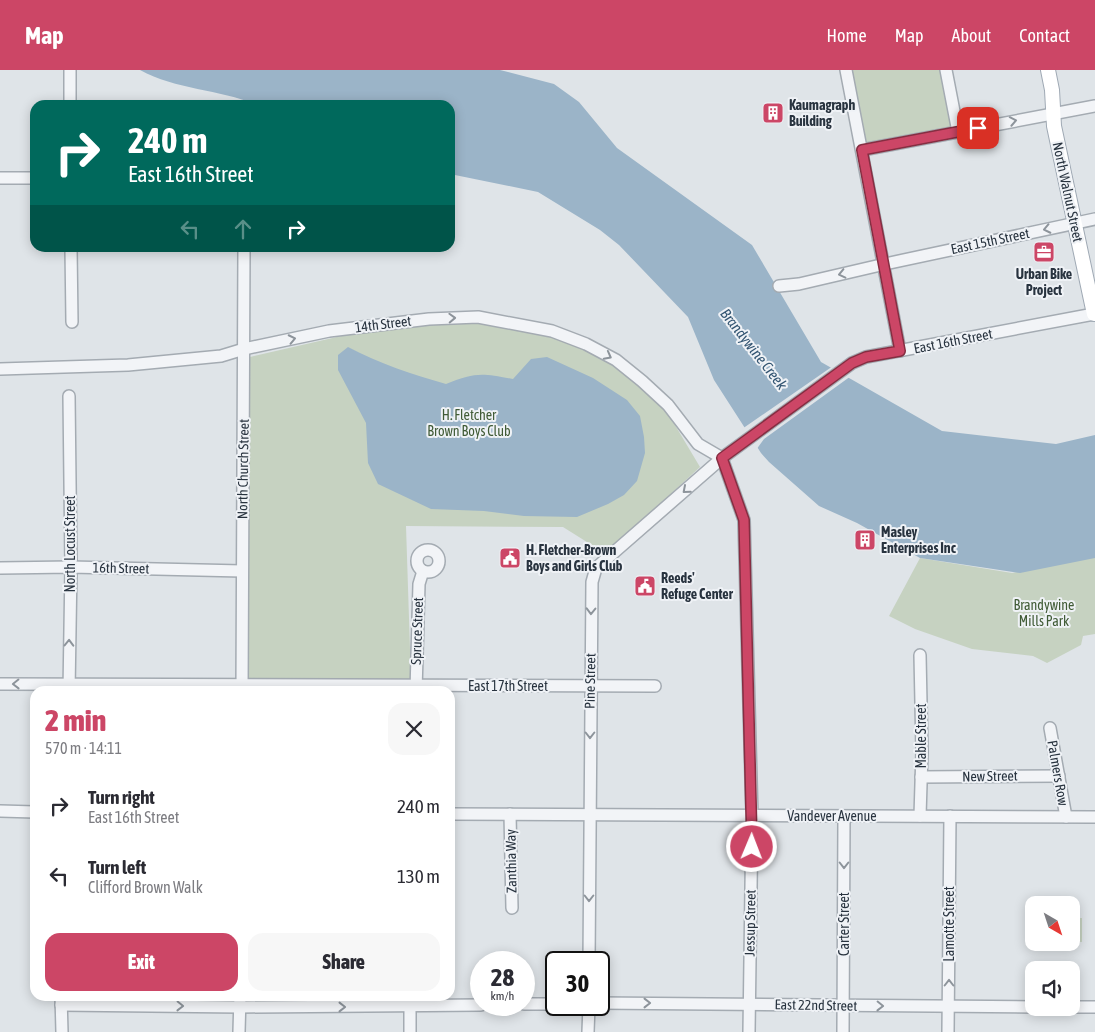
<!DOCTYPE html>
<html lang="en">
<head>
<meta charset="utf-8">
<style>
	body { margin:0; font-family:"Asap Condensed",sans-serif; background:#f7f7f7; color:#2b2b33; height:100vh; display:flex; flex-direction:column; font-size:19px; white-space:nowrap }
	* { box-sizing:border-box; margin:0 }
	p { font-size:16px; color:#7c7c81 }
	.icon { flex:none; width:28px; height:28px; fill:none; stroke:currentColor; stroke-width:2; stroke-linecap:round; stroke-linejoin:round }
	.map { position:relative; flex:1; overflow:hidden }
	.panel { position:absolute; left:30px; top:616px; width:425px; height:315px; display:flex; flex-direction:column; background:#fff; border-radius:15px; box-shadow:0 2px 12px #0003 }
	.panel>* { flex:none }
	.hud { position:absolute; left:30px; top:30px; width:425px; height:152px; border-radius:15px; box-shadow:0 2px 12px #0003; background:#00695c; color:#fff; overflow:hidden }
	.needle { width:32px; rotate:141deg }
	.fabs { position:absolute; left:1025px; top:826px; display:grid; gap:10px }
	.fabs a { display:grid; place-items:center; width:55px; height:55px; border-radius:10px; background:#fff; box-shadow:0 2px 12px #0003; font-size:25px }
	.speed { position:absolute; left:470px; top:881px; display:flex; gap:10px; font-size:25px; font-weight:700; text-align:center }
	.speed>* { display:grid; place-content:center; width:65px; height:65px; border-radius:50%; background:#fff; box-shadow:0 2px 12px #0003; line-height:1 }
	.speed small { font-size:12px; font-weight:400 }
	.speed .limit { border:2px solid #111; border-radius:8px; background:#fff; color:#111 }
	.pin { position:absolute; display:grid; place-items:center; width:42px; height:42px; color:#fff; margin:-21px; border-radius:10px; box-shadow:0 2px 8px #0006 }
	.me { position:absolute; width:55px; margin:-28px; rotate:1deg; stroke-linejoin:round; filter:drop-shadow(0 0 4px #0008) }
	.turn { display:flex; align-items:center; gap:18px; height:105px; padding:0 15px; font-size:22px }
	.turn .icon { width:65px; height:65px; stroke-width:2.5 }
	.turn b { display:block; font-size:35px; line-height:42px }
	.lanes { display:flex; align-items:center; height:48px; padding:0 15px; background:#0003; justify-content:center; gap:25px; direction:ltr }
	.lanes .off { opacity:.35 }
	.round { display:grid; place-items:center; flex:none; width:52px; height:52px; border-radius:15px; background:#f7f7f7 }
	.head { display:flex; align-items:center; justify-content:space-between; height:85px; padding:0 15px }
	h1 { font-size:30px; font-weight:800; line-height:38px; color:#cc4666 }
	.button { display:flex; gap:10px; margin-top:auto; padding:10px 15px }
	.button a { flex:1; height:58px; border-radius:15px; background:#cc4666; color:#fff; font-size:20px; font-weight:800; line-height:58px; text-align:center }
	.button a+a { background:#f7f7f7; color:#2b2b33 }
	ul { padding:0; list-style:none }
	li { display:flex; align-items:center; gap:15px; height:70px; padding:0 15px }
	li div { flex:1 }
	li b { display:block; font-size:19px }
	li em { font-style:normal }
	header { display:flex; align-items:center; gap:30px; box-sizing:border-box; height:70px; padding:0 25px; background:#cc4666; color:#fff }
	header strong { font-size:24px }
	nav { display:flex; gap:28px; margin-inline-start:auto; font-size:18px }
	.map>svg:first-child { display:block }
	.green { fill:#c6d2c1 }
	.water { fill:#9bb4c8 }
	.pier { fill:#dfe4e8 }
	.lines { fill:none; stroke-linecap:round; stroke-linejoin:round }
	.minor-casing { stroke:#a4abb2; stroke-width:14 }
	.major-casing { stroke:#9fa9b4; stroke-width:16 }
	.minor { stroke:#f2f4f7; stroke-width:11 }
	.major { stroke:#fff; stroke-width:14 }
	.oneway { stroke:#8d949b }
	.route-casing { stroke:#852e42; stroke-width:12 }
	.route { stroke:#cc4666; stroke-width:9 }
	.labels { text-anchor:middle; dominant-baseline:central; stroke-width:4; stroke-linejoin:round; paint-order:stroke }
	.poi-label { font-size:14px; font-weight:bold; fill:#28333f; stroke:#eff2f6; text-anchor:start }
	.street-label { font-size:14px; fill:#28333f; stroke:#eff2f6 }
	.park-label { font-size:14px; fill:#405b36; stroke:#eff2f6 }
	.water-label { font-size:15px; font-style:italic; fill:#335572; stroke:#eff2f6 }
</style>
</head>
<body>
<header>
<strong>Map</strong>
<nav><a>Home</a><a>Map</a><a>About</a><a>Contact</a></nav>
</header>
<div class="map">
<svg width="1095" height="962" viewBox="0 0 1095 962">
	<rect width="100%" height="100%" fill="#dfe4e8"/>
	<g class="green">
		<path d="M846 0H946L958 62 862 80Z"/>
		<path d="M473 247 565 266 612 293 666 340 700 397 606 484 563 457 406 456 411 610 248 609 250 287 363 261Z"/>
		<path d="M1095 484V564L1083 566 1081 575 1047 593 1033 586 972 579 915 559 889 546 920 488 1012 503Z"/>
		<rect x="1071" y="848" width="11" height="24"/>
	</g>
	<g class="water">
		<path d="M140 0H500L554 14 579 32 617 78 752 175 821 292 942 361 1056 374 1095 365V488L1020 503 920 488 857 453 819 436 769 392 761 383 714 310 688 247 619 175 600 160 538 122 450 104V35H257C220 19 176 20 140 0Z"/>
		<path d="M348 277C380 294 412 304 446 314 475 302 482 303 513 309L531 289 547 287 593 308 627 330 640 346 644 367 645 383 637 411 624 425 608 434 577 447 524 446 484 441 431 439 378 414 368 393 366 353 338 300V285Z"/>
	</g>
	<path class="pier" d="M833 296 851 306 764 369 756 380 742 359Z"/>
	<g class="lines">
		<g class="minor-casing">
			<g id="minor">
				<path d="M70 0V35"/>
				<path d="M846 0 900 281"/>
				<path d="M946 0 958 62"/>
				<path d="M862 80 1095 36"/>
				<path d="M0 108H35"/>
				<path d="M71 178 72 252"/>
				<path d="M779 216 799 214 885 194 1095 149"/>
				<path d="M0 299 128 295 221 286 244 279 329 261 429 249 478 247 552 261 586 274 616 290 642 311 668 335 698 374 722 388"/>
				<path d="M722 388 744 450 752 746 749 962"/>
				<circle cx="428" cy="491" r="11"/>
				<path d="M0 498 71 497 242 501"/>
				<path d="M0 614 655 616"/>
				<path d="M69 621 71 497 69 326"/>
				<path d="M242 621 244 178"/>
				<path d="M416 621 419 514 423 501"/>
				<path d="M1050 658 1066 747"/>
				<path d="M921 707 1059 706"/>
				<path d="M0 741 35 742"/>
				<path d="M450 744 1095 747"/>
				<path d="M510 744 512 838"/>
				<path d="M920 746 922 682 920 585"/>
				<path d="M589 892 592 512 596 498 722 388 852 293 866 287 1094 244"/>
				<path d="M61 926 62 962"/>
				<path d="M410 926V962"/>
				<path d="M599 933 1034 937"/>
				<path d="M524 934H556"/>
				<path d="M61 935 240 937 481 935"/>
				<path d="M1071 937H1095"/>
				<path d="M239 962 240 926"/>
				<path d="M588 962 589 935"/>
				<path d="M843 962 844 746"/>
				<path d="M948 962 950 746"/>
			</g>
		</g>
		<g class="major-casing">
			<path id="major" d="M1048 0 1052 20 1054 56 1094 244 1095 243"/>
		</g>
		<use href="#minor" class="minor"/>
		<use href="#major" class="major"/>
	</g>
	<defs><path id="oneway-chevron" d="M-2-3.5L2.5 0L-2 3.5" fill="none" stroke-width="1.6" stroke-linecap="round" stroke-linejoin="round" transform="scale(1.25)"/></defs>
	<g class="oneway">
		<use href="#oneway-chevron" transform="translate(1013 51) rotate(-11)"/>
		<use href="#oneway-chevron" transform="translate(1047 159) rotate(168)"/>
		<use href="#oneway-chevron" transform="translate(842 204) rotate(167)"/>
		<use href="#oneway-chevron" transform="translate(452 248) rotate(-2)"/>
		<use href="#oneway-chevron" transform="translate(292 269) rotate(-12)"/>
		<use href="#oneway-chevron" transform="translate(608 286) rotate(28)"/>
		<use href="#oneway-chevron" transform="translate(686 420) rotate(139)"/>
		<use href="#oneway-chevron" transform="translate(591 541) rotate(91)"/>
		<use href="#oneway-chevron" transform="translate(69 573) rotate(-89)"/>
		<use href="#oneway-chevron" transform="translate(16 614) rotate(179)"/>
		<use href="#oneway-chevron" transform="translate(590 665) rotate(90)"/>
		<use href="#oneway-chevron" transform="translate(844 795) rotate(90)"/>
		<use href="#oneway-chevron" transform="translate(589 828) rotate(90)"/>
		<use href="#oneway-chevron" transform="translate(949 913) rotate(-90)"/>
		<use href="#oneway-chevron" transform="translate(647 933)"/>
		<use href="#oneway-chevron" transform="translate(180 936) rotate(1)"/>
		<use href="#oneway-chevron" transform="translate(880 936) rotate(1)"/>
		<use href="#oneway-chevron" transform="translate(342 937)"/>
	</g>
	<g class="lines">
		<g class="route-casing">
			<path id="route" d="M752 777 744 450 722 388 852 293 866 287 900 281 862 80 978 58"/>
		</g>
		<use href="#route" class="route"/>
	</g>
	<defs>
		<g id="building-square" transform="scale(1.125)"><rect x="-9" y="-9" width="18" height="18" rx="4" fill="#cc4666" stroke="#eff2f6"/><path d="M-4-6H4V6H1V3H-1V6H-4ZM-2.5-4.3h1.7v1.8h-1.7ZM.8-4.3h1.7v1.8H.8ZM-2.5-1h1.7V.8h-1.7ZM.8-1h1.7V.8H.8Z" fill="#fff"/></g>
		<g id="office-square" transform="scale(1.125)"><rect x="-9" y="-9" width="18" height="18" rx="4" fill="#cc4666" stroke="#eff2f6"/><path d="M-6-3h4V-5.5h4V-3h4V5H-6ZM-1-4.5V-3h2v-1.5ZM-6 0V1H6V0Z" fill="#fff"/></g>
		<g id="civic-square" transform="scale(1.125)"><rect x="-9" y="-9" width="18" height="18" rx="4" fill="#cc4666" stroke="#eff2f6"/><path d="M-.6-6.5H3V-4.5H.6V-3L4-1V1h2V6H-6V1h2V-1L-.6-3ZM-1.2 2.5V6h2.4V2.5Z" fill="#fff"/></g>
	</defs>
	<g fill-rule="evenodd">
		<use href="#building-square" x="773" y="43"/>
		<use href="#office-square" x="1044" y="182"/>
		<use href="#building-square" x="865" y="470"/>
		<use href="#civic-square" x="510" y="488"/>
		<use href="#civic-square" x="645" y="516"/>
	</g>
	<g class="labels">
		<g class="poi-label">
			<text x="789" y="35">Kaumagraph<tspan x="789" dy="16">Building</tspan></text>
			<text x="1044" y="204" text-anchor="middle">Urban Bike<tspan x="1044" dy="16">Project</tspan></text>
			<text x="881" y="462">Masley<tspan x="881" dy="16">Enterprises Inc</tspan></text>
			<text x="526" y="480">H. Fletcher-Brown<tspan x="526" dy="16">Boys and Girls Club</tspan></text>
			<text x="661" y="508">Reeds'<tspan x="661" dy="16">Refuge Center</tspan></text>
		</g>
		<g class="street-label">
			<text transform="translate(1068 122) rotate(78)">North Walnut Street</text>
			<text transform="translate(990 171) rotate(-12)">East 15th Street</text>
			<text transform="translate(383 254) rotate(-7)">14th Street</text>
			<text transform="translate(953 271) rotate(-11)">East 16th Street</text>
			<text transform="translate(243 399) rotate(-89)">North Church Street</text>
			<text transform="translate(70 474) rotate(-90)">North Locust Street</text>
			<text transform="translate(121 498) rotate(1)">16th Street</text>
			<text transform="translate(417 561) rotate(-88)">Spruce Street</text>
			<text transform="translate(590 611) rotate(-89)">Pine Street</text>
			<text x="508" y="616">East 17th Street</text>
			<text transform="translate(921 666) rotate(-90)">Mable Street</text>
			<text transform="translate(1058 703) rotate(80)">Palmers Row</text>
			<text transform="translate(990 706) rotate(-1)">New Street</text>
			<text x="832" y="746">Vandever Avenue</text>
			<text transform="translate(511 791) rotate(-91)">Zanthia Way</text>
			<text transform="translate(750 853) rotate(-89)">Jessup Street</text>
			<text transform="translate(844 854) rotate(-90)">Carter Street</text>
			<text transform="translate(949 854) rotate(-90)">Lamotte Street</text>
			<text transform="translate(816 935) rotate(1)">East 22nd Street</text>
		</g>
		<g class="park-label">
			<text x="469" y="345">H. Fletcher<tspan x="469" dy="16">Brown Boys Club</tspan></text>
			<text x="1044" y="535">Brandywine<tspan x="1044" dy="16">Mills Park</tspan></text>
		</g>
		<g class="water-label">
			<text transform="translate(754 279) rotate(52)">Brandywine Creek</text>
		</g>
	</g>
</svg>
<div class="fabs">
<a><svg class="needle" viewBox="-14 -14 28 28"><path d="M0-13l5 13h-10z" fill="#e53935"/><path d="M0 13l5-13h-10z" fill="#7c7c81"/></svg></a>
<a><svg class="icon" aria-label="sound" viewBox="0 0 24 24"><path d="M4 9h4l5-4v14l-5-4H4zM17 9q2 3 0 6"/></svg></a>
</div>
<div class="speed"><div>28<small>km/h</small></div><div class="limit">30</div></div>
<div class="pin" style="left:978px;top:58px;background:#d93025"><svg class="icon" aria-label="arrive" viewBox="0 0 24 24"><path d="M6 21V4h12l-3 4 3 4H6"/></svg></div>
<svg class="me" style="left:752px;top:777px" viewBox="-20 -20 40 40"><circle r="17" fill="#cc4666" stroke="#fff" stroke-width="3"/><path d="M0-11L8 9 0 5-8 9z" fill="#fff"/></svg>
<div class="hud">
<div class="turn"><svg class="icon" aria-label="right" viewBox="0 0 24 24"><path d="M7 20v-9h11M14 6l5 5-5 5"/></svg><div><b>240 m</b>East 16th Street</div></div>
<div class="lanes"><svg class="icon off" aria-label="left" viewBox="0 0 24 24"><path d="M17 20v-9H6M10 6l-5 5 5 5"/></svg><svg class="icon off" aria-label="ahead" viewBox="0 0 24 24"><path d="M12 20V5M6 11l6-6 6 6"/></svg><svg class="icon" aria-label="right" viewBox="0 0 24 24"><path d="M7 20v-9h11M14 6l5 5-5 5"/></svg></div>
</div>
<section class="panel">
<div class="head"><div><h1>2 min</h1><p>570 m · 14:11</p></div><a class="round"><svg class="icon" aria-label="close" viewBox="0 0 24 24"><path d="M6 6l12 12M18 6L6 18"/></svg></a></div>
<ul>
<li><svg class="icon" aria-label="right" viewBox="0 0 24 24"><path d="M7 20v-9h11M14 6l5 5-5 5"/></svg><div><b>Turn right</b><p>East 16th Street</p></div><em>240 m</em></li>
<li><svg class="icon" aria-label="left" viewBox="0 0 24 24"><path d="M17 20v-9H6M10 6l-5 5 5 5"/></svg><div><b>Turn left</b><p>Clifford Brown Walk</p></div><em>130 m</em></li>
</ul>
<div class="button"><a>Exit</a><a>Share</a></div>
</section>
</div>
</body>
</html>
